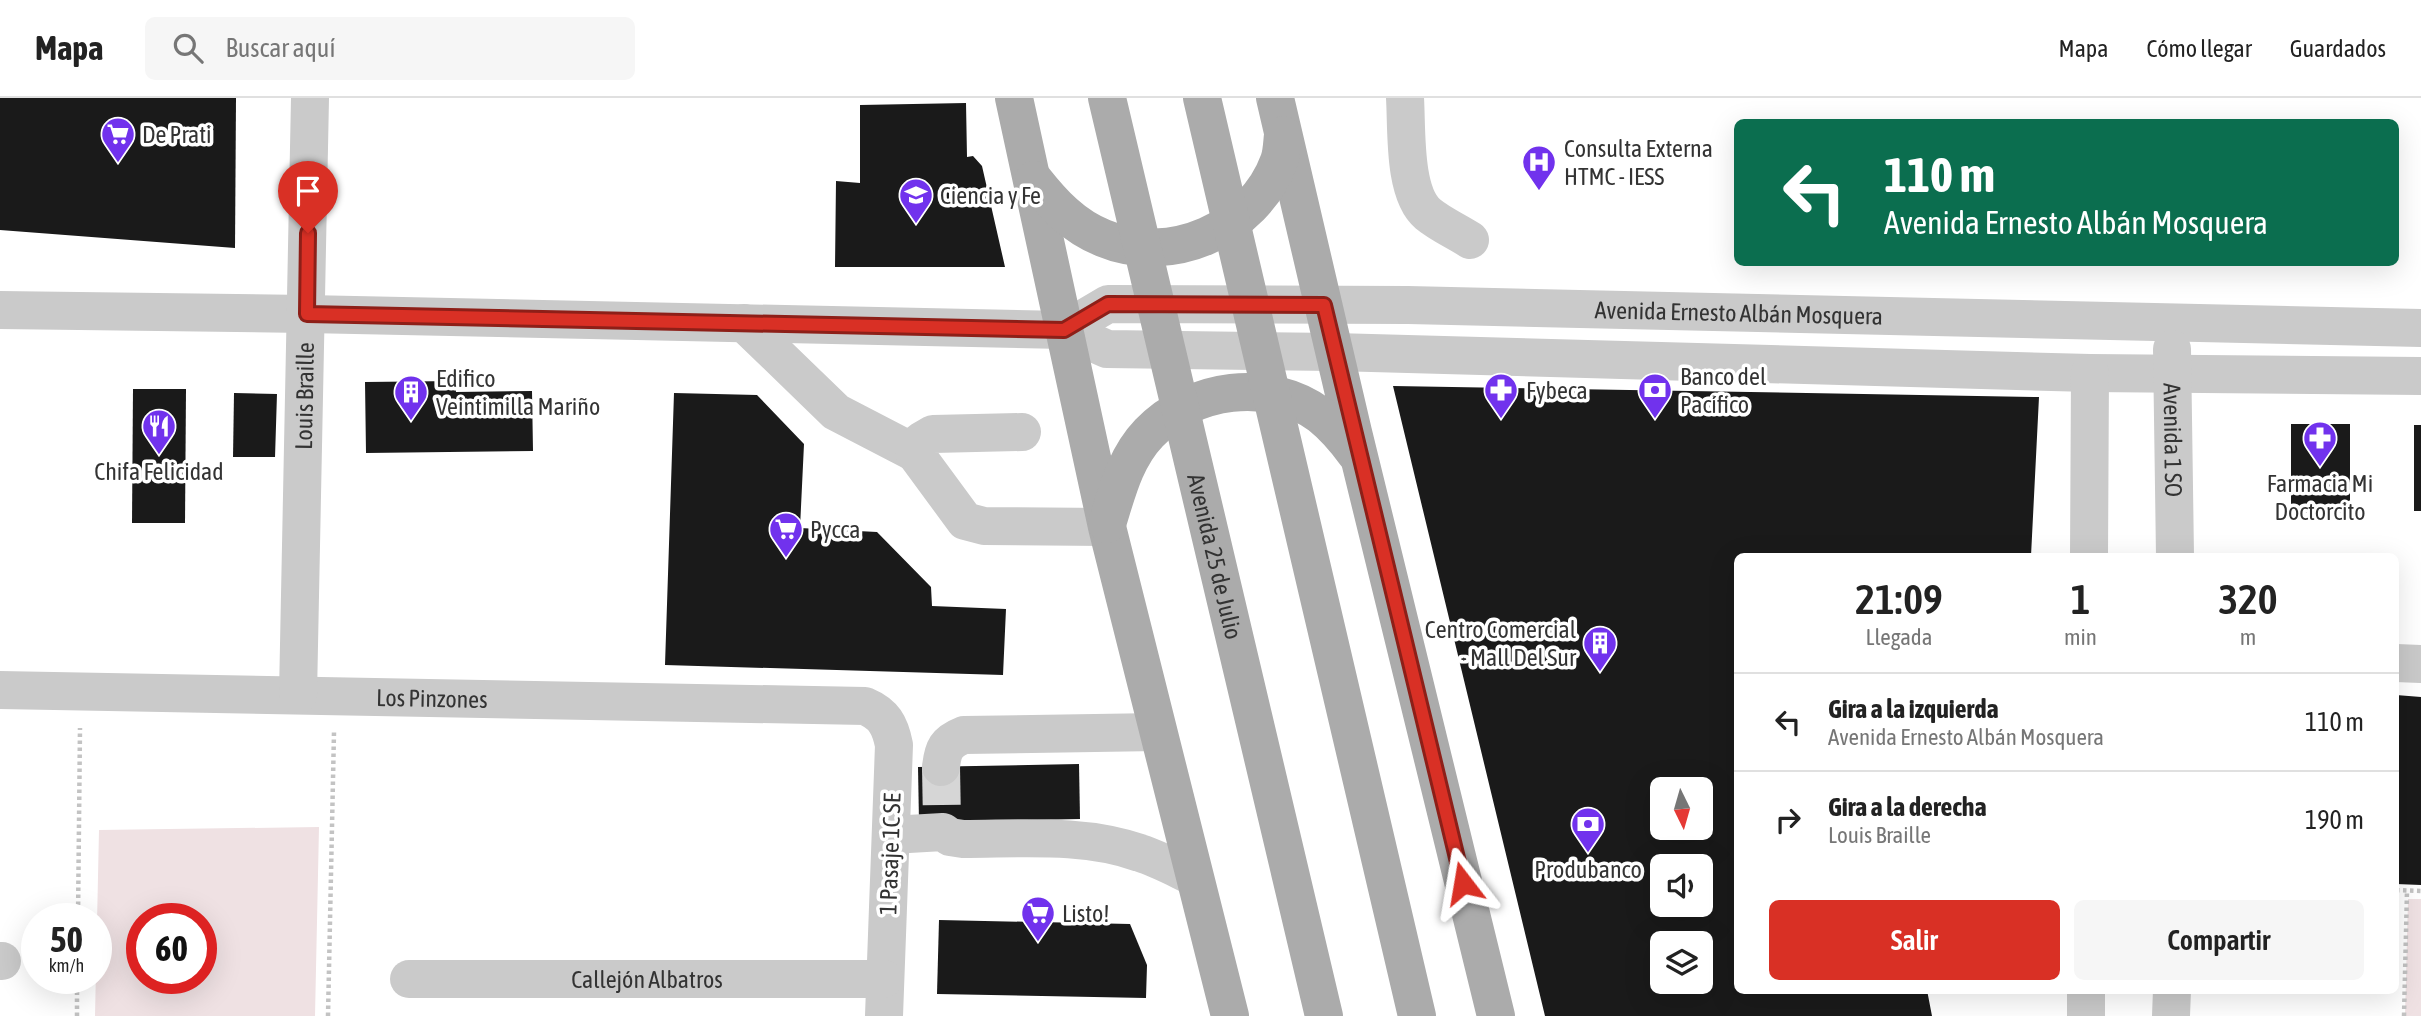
<!DOCTYPE html>
<html lang="es">
<head>
<meta charset="utf-8">
<style>
	body { margin:0; font-family:"Asap Condensed",sans-serif; background:#f6f6f6; color:#222; height:100vh; display:flex; flex-direction:column; font-size:26px; white-space:nowrap }
	* { box-sizing:border-box; margin:0 }
	p { font-size:23px; color:#767676 }
	.icon { flex:none; width:38px; height:38px; fill:none; stroke:currentColor; stroke-width:2; stroke-linecap:round; stroke-linejoin:round }
	.map { position:relative; flex:1; overflow:hidden }
	.sheet { position:absolute; left:1734px; top:455px; width:665px; height:441px; display:flex; flex-direction:column; background:#fff; border-radius:10px; box-shadow:0 7px 28px #0002 }
	.sheet>* { flex:none }
	.banner { position:absolute; left:1734px; top:21px; width:665px; height:147px; border-radius:10px; box-shadow:0 7px 28px #0002; background:#0b6e4f; color:#fff; overflow:hidden }
	.needle { width:46px; rotate:175deg }
	.controls { position:absolute; left:1650px; top:679px; display:grid; gap:14px }
	.controls a { display:grid; place-items:center; width:63px; height:63px; border-radius:10px; background:#fff; box-shadow:0 7px 28px #0002; font-size:35px }
	.speed { position:absolute; left:21px; top:805px; display:flex; gap:14px; font-size:35px; font-weight:700; text-align:center }
	.speed>* { display:grid; place-content:center; width:91px; height:91px; border-radius:50%; background:#fff; box-shadow:0 7px 28px #0002; line-height:1 }
	.speed small { font-size:18px; font-weight:400 }
	.speed .limit { border:10px solid #d22; background:#fff; color:#111 }
	.pin { position:absolute; display:grid; place-items:center; width:60px; height:60px; color:#fff; margin:-72px -30px; border-radius:50% 50% 50% 0; rotate:-45deg; box-shadow:0 0 7px #0007 }
	.pin .icon { rotate:45deg }
	.me { position:absolute; width:77px; margin:-38px; rotate:346deg; stroke-linejoin:round; filter:drop-shadow(0 0 5px #0008) }
	.turn { display:flex; align-items:center; gap:24px; height:147px; padding:0 35px; font-size:32px }
	.turn .icon { width:91px; height:91px; stroke-width:2.5 }
	.turn b { display:block; font-size:49px; line-height:60px }
	.eta { display:flex; justify-content:space-evenly; align-items:center; height:119px; text-align:center }
	.eta b { font-size:42px; font-weight:600; line-height:49px }
	.cta { display:flex; gap:14px; margin-top:auto; padding:14px 35px }
	.cta a { flex:1; height:80px; border-radius:10px; background:#d93025; color:#fff; font-size:28px; font-weight:600; line-height:80px; text-align:center }
	.cta a+a { background:#f6f6f6; color:#222 }
	ul { padding:0; list-style:none }
	li { display:flex; align-items:center; gap:21px; height:98px; padding:0 35px; border-top:2px solid #e0e0e0 }
	li div { flex:1 }
	li b { display:block; font-size:26px }
	li em { font-style:normal }
	header { display:flex; align-items:center; gap:42px; box-sizing:border-box; height:98px; padding:0 35px; background:#fff; border-bottom:2px solid #e0e0e0 }
	header strong { font-size:33px }
	nav { display:flex; gap:38px; margin-inline-start:auto; font-size:24px }
	.search { width:490px; height:63px; background:#f6f6f6; display:flex; align-items:center; gap:18px; box-sizing:border-box; padding:0 24px; border-radius:10px; color:#767676; font-size:26px }
	.map>svg:first-child { display:block }
	.green { fill:#efe1e3; fill-rule:evenodd }
	.building { fill:#1a1a1a; fill-rule:evenodd }
	.lines { fill:none; stroke-linecap:round; stroke-linejoin:round }
	.minor-tunnel { stroke:#d6d6d6; stroke-width:38; stroke-dasharray:38 19; stroke-linecap:butt }
	.path { stroke:#c3c3c3; stroke-width:4.5; stroke-dasharray:3.5 3.5; stroke-linecap:butt }
	.minor { stroke:#cacaca; stroke-width:38 }
	.major { stroke:#ababab; stroke-width:38 }
	.major-bridge { stroke:#ababab; stroke-width:38 }
	.route-casing { stroke:#8d1f18; stroke-width:18 }
	.route { stroke:#d93025; stroke-width:12 }
	.labels { text-anchor:middle; dominant-baseline:central; stroke-width:7; stroke-linejoin:round; paint-order:stroke }
	.poi-label { font-size:24px; fill:#333; stroke:#fff; text-anchor:start }
	.street-label { font-size:24px; fill:#333; stroke:#fff }
</style>
</head>
<body>
<header>
<strong>Mapa</strong>
<div class="search"><svg class="icon" aria-label="search" viewBox="0 0 24 24"><circle cx="10" cy="10" r="6"/><path d="M15 15l6 6"/></svg>Buscar aquí</div>
<nav><a>Mapa</a><a>Cómo llegar</a><a>Guardados</a></nav>
</header>
<div class="map">
<svg width="2421" height="918" viewBox="0 0 2421 918">
	<rect width="100%" height="100%" fill="#fff"/>
	<g class="green">
		<path d="M319 729 315 918H95L99 732ZM142 821H201V880H142Z"/>
		<path d="M2408 801H2421V918H2405Z"/>
	</g>
	<g class="building">
		<path d="M0 0H236L235 150 0 132Z"/>
		<path d="M966 5 967 59 973 58 982 68 1005 169H835L836 83 860 85V7Z"/>
		<path d="M455 283 456 294 532 293 533 353 366 355 365 284Z"/>
		<path d="M1393 288 2039 299 2031 458H1738V892H1927L1932 918H1545ZM1662 691H1701V730H1662ZM1662 768H1701V807H1662ZM1662 845H1701V884H1662Z"/>
		<path d="M133 291H186L185 425H132Z"/>
		<path d="M234 295 277 296 275 359H233Z"/>
		<path d="M674 295 757 297 804 346 800 430 877 434 931 489 932 508 1006 511 1003 577 665 567Z"/>
		<rect x="2291" y="326" width="59" height="89"/>
		<rect x="2414" y="327" width="7" height="86"/>
		<path d="M2396 597 2421 599V787L2396 786Z"/>
		<path d="M1079 666 1080 721 919 724 918 669Z"/>
		<path d="M939 822 1130 826 1147 867 1146 900 937 896Z"/>
	</g>
	<g class="lines">
		<path class="minor-tunnel" d="M941 669 942 724"/>
		<g class="path">
			<path d="M2396 792 2421 793"/>
			<path d="M78 821 80 630"/>
			<path d="M77 918V880"/>
			<path d="M328 918 334 634"/>
			<path d="M2404 918 2407 793"/>
		</g>
		<g class="minor">
			<path d="M1405 0C1407 31 1403 95 1428 116 1440 126 1456 133 1470 142"/>
			<path d="M0 212 307 216 1064 232 1107 251 1335 254 2090 275 2421 278"/>
			<path d="M744 225 836 314 915 355"/>
			<path id="s1" d="M1064 232 1108 206 1408 207 2421 230"/>
			<path id="s2" d="M2172 251 2175 458"/>
			<path d="M1022 334 933 336 921 343 915 355 965 423 984 428 1107 429"/>
			<path d="M2089 458 2090 275"/>
			<path d="M2396 565 2421 566"/>
			<path id="s3" d="M0 592 865 608C884 616 890 627 894 647L884 918"/>
			<path id="s4" d="M298 597 310 0"/>
			<path d="M941 669C943 651 946 644 964 637L1158 634"/>
			<path d="M891 737 943 734 950 739 963 741C1021 741 1084 735 1140 755 1159 761 1177 771 1194 779"/>
			<path d="M0 863H2"/>
			<path id="s5" d="M409 881H884"/>
			<path d="M2086 918V892"/>
			<path d="M2171 918 2172 892"/>
		</g>
		<g class="major">
			<path d="M1014 0 1107 429 1230 918"/>
			<path d="M1275 0 1353 334 1496 918"/>
			<path d="M1034 82C1053 106 1073 128 1103 140 1170 168 1254 132 1279 63 1282 55 1282 45 1283 37"/>
			<path d="M1107 426C1117 394 1125 360 1149 335 1192 290 1269 279 1320 317 1335 329 1345 341 1356 356"/>
		</g>
		<g class="major-bridge">
			<path id="s6" d="M1107 0 1324 918"/>
			<path d="M1202 0 1417 918"/>
		</g>
	</g>
	<g class="lines">
		<g class="route-casing">
			<path id="route" d="M308 135 307 216 1064 232 1108 206 1324 207 1463 785"/>
		</g>
		<use href="#route" class="route"/>
	</g>
	<defs>
		<g id="supermarket-pin" transform="scale(1.75)"><path d="M0 17L-7.5 6A9.5 9.5 0 1 1 7.5 6Z" fill="#7132ed" stroke="#fff"/><path d="M-6-5.5h2.5l.6 2H6L4.5 2H-2.5L-4.4-4H-6ZM-1.5 3.2a1.3 1.3 0 1 0 .1 0ZM3 3.2a1.3 1.3 0 1 0 .1 0Z" fill="#fff"/></g>
		<g id="hospital-pin" transform="scale(1.75)"><path d="M0 17L-7.5 6A9.5 9.5 0 1 1 7.5 6Z" fill="#7132ed" stroke="#fff"/><path d="M-5-5h3v3.5h4V-5h3V5h-3V1.5h-4V5h-3Z" fill="#fff"/></g>
		<g id="school-pin" transform="scale(1.75)"><path d="M0 17L-7.5 6A9.5 9.5 0 1 1 7.5 6Z" fill="#7132ed" stroke="#fff"/><path d="M0-5L7-2L0 1L-7-2ZM-4 1L0 2.5L4 1V4Q0 6-4 4Z" fill="#fff"/></g>
		<g id="pharmacy-pin" transform="scale(1.75)"><path d="M0 17L-7.5 6A9.5 9.5 0 1 1 7.5 6Z" fill="#7132ed" stroke="#fff"/><path d="M-2-6h4v4h4v4h-4v4h-4v-4h-4v-4h4Z" fill="#fff"/></g>
		<g id="bank-pin" transform="scale(1.75)"><path d="M0 17L-7.5 6A9.5 9.5 0 1 1 7.5 6Z" fill="#7132ed" stroke="#fff"/><path d="M-6-4H6V4H-6ZM0-2.3a2.3 2.3 0 1 0 0 4.6a2.3 2.3 0 1 0 0-4.6Z" fill="#fff"/></g>
		<g id="building-pin" transform="scale(1.75)"><path d="M0 17L-7.5 6A9.5 9.5 0 1 1 7.5 6Z" fill="#7132ed" stroke="#fff"/><path d="M-4-6H4V6H1V3H-1V6H-4ZM-2.5-4.3h1.7v1.8h-1.7ZM.8-4.3h1.7v1.8H.8ZM-2.5-1h1.7V.8h-1.7ZM.8-1h1.7V.8H.8Z" fill="#fff"/></g>
		<g id="restaurant-pin" transform="scale(1.75)"><path d="M0 17L-7.5 6A9.5 9.5 0 1 1 7.5 6Z" fill="#7132ed" stroke="#fff"/><path d="M-5-6h1v4h1v-4h1v4h1v-4h1v5L-1.5 .5V6h-2V.5L-5-1ZM5-6V6H3V1.5H1.5Q1.5-4 5-6Z" fill="#fff"/></g>
	</defs>
	<g fill-rule="evenodd">
		<use href="#supermarket-pin" x="118" y="36"/>
		<use href="#hospital-pin" x="1539" y="64"/>
		<use href="#school-pin" x="916" y="97"/>
		<use href="#pharmacy-pin" x="1501" y="292"/>
		<use href="#bank-pin" x="1655" y="292"/>
		<use href="#building-pin" x="411" y="294"/>
		<use href="#restaurant-pin" x="159" y="328"/>
		<use href="#pharmacy-pin" x="2320" y="340"/>
		<use href="#supermarket-pin" x="786" y="431"/>
		<use href="#building-pin" x="1600" y="545"/>
		<use href="#bank-pin" x="1588" y="726"/>
		<use href="#supermarket-pin" x="1038" y="815"/>
	</g>
	<g class="labels">
		<g class="poi-label">
			<text x="142" y="36">De Prati</text>
			<text x="1564" y="50">Consulta Externa<tspan x="1564" dy="28">HTMC - IESS</tspan></text>
			<text x="940" y="97">Ciencia y Fe</text>
			<text x="1680" y="278">Banco del<tspan x="1680" dy="28">Pacífico</tspan></text>
			<text x="436" y="280">Edifico<tspan x="436" dy="28">Veintimilla Mariño</tspan></text>
			<text x="1526" y="292">Fybeca</text>
			<text x="159" y="373" text-anchor="middle">Chifa Felicidad</text>
			<text x="2320" y="385" text-anchor="middle">Farmacia Mi<tspan x="2320" dy="28">Doctorcito</tspan></text>
			<text x="810" y="431">Pycca</text>
			<text x="1576" y="531" text-anchor="end">Centro Comercial<tspan x="1576" dy="28">- Mall Del Sur</tspan></text>
			<text x="1588" y="771" text-anchor="middle">Produbanco</text>
			<text x="1062" y="815">Listo!</text>
		</g>
		<g class="street-label">
			<text stroke="none"><textPath href="#s1" startOffset="682">Avenida Ernesto Albán Mosquera</textPath></text>
			<text stroke="none"><textPath href="#s4" startOffset="299">Louis Braille</textPath></text>
			<text stroke="none"><textPath href="#s2" startOffset="91">Avenida 1 SO</textPath></text>
			<text stroke="none"><textPath href="#s6" startOffset="471">Avenida 25 de Julio</textPath></text>
			<text stroke="none"><textPath href="#s3" startOffset="432">Los Pinzones</textPath></text>
			<text transform="translate(890 756) rotate(-88)">1 Pasaje 1C SE</text>
			<text stroke="none"><textPath href="#s5" startOffset="238">Callejón Albatros</textPath></text>
		</g>
	</g>
</svg>
<div class="controls">
<a><svg class="needle" viewBox="-14 -14 28 28"><path d="M0-13l5 13h-10z" fill="#e53935"/><path d="M0 13l5-13h-10z" fill="#767676"/></svg></a>
<a><svg class="icon" aria-label="sound" viewBox="0 0 24 24"><path d="M4 9h4l5-4v14l-5-4H4zM17 9q2 3 0 6"/></svg></a>
<a><svg class="icon" aria-label="layers" viewBox="0 0 24 24"><path d="M12 4l9 5-9 5-9-5zM3 14l9 5 9-5"/></svg></a>
</div>
<div class="speed"><div>50<small>km/h</small></div><div class="limit">60</div></div>
<div class="pin" style="left:308px;top:135px;background:#d93025"><svg class="icon" aria-label="arrive" viewBox="0 0 24 24"><path d="M6 21V4h12l-3 4 3 4H6"/></svg></div>
<svg class="me" style="left:1463px;top:785px" viewBox="-20 -20 40 40"><path d="M0-17L14 15 0 8-14 15z" fill="#d93025" stroke="#fff" stroke-width="4"/></svg>
<div class="banner">
<div class="turn"><svg class="icon" aria-label="left" viewBox="0 0 24 24"><path d="M17 20v-9H6M10 6l-5 5 5 5"/></svg><div><b>110 m</b>Avenida Ernesto Albán Mosquera</div></div>
</div>
<section class="sheet">
<div class="eta">
<div><b>21:09</b><p>Llegada</p></div>
<div><b>1</b><p>min</p></div>
<div><b>320</b><p>m</p></div>
</div>
<ul>
<li><svg class="icon" aria-label="left" viewBox="0 0 24 24"><path d="M17 20v-9H6M10 6l-5 5 5 5"/></svg><div><b>Gira a la izquierda</b><p>Avenida Ernesto Albán Mosquera</p></div><em>110 m</em></li>
<li><svg class="icon" aria-label="right" viewBox="0 0 24 24"><path d="M7 20v-9h11M14 6l5 5-5 5"/></svg><div><b>Gira a la derecha</b><p>Louis Braille</p></div><em>190 m</em></li>
</ul>
<div class="cta"><a>Salir</a><a>Compartir</a></div>
</section>
</div>
</body>
</html>
